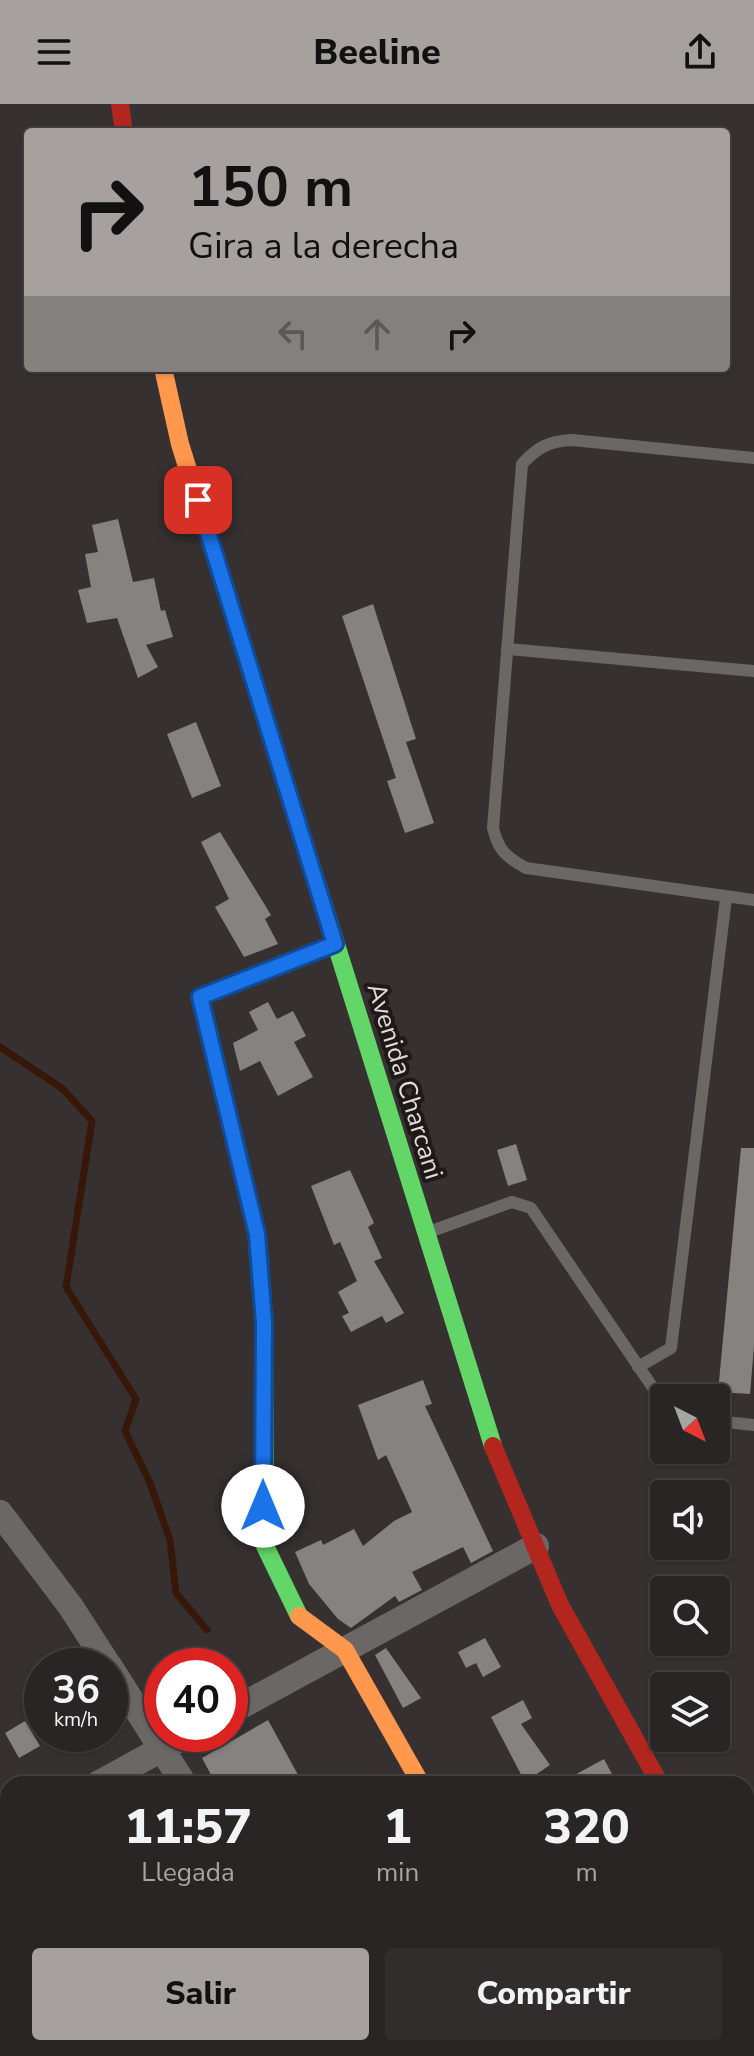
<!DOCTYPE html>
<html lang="es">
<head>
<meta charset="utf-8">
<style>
	body { margin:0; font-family:"Nunito Sans",sans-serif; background:#302d2c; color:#f1f3f6; height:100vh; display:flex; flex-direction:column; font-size:30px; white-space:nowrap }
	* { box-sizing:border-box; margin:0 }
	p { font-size:26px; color:#a5a5a6 }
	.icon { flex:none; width:44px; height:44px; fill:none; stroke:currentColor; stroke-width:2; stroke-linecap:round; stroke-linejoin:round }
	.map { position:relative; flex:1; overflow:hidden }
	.sheet { position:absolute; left:0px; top:1672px; width:754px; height:280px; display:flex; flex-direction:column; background:#282524; border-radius:24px 24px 0 0; box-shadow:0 2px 6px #0004,0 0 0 2px #444241 }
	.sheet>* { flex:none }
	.banner { position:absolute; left:24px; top:24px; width:706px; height:244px; border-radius:8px; box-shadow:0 2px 6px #0004,0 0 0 2px #444241; background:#a6a09e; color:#111; overflow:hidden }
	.needle { width:52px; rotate:138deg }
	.fabs { position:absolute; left:650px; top:1280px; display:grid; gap:16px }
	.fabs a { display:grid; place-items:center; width:80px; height:80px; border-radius:8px; background:#282524; box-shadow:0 2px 6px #0004,0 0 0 2px #444241; font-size:40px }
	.speed { position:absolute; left:24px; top:1544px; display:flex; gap:16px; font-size:40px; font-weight:700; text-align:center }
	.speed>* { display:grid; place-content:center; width:104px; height:104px; border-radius:50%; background:#282524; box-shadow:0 2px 6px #0004,0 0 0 2px #444241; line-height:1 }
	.speed small { font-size:20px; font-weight:400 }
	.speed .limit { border:12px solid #d22; background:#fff; color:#111 }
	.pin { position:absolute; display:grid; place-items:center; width:68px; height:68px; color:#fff; margin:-34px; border-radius:16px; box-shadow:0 4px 12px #0006 }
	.me { position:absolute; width:88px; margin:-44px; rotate:0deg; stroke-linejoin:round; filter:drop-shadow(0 0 6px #0008) }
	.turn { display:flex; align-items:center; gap:28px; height:168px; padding:0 32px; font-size:36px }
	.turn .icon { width:104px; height:104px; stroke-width:2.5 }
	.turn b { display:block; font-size:56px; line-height:68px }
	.lanes { display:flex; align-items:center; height:76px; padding:0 32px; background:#0003; justify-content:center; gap:40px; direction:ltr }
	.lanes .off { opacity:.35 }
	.eta { display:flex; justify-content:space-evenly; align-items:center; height:136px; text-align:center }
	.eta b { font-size:48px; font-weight:800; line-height:56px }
	.button { display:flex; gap:16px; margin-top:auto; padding:16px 32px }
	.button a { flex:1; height:92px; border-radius:8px; background:#a6a09e; color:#111; font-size:32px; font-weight:800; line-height:92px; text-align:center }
	.button a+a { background:#302d2c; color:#f1f3f6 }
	header { display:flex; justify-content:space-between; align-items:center; height:104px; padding:0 32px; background:#a6a09e; color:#111; font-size:36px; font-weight:800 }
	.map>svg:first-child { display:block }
	.green { fill:#66483c }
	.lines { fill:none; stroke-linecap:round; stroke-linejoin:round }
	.stream { stroke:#361708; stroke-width:7 }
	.building { fill:#868280 }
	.lane { stroke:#6b6765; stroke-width:12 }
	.street { stroke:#6b6765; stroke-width:26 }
	.fast { stroke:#63d668; stroke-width:18 }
	.slow { stroke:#ff974d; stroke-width:18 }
	.jam { stroke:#b3261e; stroke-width:18 }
	.route-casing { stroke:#114b97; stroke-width:20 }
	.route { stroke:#1a73e8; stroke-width:14 }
	.labels { text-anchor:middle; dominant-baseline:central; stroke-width:8; stroke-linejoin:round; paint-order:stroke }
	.street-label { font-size:26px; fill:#e2dbd9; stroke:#1e1917 }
</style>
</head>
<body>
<header><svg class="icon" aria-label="menu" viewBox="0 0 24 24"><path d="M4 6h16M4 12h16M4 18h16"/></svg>Beeline<svg class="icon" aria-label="share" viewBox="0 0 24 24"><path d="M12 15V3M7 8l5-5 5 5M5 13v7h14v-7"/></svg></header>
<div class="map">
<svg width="754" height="1952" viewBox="0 0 754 1952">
	<rect width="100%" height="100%" fill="#363130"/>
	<path class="green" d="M457 1944H540L544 1952H442Z"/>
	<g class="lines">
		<path class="stream" d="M0 943 63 985 92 1017 66 1183 136 1295 125 1327 150 1379 170 1436 176 1489 207 1526"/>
	</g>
	<g class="building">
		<path d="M118 415 133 478 154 474 161 507 165 506 173 533 146 541 158 563 138 574 117 514 87 519 78 486 91 483 85 450 98 448 92 421Z"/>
		<path d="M373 500 416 635 406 638 434 719 405 729 387 677 396 674 342 512Z"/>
		<path d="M196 618 221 682 192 694 167 630Z"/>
		<path d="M220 728 271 811 265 815 278 840 244 853 215 803 229 795 201 738Z"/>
		<path d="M268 898 277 915 293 907 306 932 294 938 313 973 278 992 260 957 240 967 233 939 258 926 249 908Z"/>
		<path d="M516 1040 527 1076 508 1082 497 1046Z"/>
		<path d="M741 1044H754V1242L750 1290 718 1288Z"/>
		<path d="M350 1066 374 1119 368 1123 382 1154 374 1157 404 1209 386 1219 382 1212 351 1228 342 1212 349 1209 338 1188 357 1177 340 1138 334 1141 311 1082Z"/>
		<path d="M423 1276 432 1300 425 1302 493 1447 471 1459 463 1443 412 1468 422 1486 399 1498 395 1492 351 1524 338 1515 309 1480 295 1448 321 1436 323 1441 354 1425 363 1442 394 1417 412 1408 386 1351 378 1356 358 1301Z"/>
		<path d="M485 1534 501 1563 483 1573 476 1559 466 1564 458 1548Z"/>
		<path d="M386 1544 421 1594 403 1604 375 1551Z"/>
		<path d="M523 1596 532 1614 521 1620 550 1661 525 1678 491 1613Z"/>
		<path d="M268 1616 303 1680H216L202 1654Z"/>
		<path d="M25 1617 40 1642 19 1654 5 1629Z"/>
		<path d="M604 1655 613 1672 599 1680H558Z"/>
	</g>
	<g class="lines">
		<g class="lane">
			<path d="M754 354 572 336C549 337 538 343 522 360L493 724C498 746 506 753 526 764L754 796"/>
			<path d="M507 545 754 567"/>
			<path d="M429 1128 512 1098 531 1104 664 1300"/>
			<path d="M638 1263 671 1244 726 794"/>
			<path d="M716 1317 754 1321"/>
		</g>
		<g class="street">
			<path d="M0 1409 71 1503 109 1562"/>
			<path d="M110 1563 184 1680"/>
			<path d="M230 1608 536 1442"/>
			<path d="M98 1680 189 1630"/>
			<path d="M0 1734 8 1730"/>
			<path d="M0 1775 8 1789"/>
			<path d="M97 1944 101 1952"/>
			<path d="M337 1944 341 1952"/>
			<path d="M567 1944 571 1952"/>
			<path d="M410 1952 424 1944"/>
		</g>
		<g class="fast">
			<path d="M304 738 493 1342"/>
			<path d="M258 1137 264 1219 265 1442 299 1512"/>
		</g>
		<g class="slow">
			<path d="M163 264 180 340 304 738"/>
			<path d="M299 1512 345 1546 421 1680"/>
			<path d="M746 1837 754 1852"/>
		</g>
		<g class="jam">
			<path d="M120 0 124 28"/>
			<path d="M258 1137 200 893 335 840"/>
			<path d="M493 1342 560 1501 660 1680"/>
		</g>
	</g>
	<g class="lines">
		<g class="route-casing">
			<path id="route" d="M198 396 335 840 200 893 257 1130 264 1219 263 1402"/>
		</g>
		<use href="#route" class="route"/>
	</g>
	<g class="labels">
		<g class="street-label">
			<text transform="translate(405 977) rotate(73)">Avenida Charcani</text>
		</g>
	</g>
</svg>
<div class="fabs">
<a><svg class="needle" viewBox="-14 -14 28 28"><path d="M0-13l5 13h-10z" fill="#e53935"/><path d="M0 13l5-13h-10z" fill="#a5a5a6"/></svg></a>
<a><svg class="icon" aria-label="sound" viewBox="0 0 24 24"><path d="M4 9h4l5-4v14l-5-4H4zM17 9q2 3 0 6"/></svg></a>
<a><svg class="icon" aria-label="search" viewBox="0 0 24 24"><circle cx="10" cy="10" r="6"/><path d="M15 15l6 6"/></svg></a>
<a><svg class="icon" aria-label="layers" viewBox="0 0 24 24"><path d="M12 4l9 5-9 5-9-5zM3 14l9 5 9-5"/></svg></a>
</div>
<div class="speed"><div>36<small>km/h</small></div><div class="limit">40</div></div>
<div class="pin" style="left:198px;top:396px;background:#d93025"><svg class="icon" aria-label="arrive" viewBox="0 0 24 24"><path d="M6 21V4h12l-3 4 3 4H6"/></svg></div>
<svg class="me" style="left:263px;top:1402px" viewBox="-20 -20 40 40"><circle r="19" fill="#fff"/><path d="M0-13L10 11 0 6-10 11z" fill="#1a73e8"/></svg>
<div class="banner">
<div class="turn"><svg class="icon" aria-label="right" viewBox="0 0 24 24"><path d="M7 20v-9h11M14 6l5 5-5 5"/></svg><div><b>150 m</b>Gira a la derecha</div></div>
<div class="lanes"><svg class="icon off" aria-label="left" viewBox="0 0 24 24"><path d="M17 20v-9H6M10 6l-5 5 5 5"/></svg><svg class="icon off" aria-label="ahead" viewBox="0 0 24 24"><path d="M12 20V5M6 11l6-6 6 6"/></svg><svg class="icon" aria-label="right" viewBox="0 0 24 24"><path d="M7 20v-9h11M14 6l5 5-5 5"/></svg></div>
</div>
<section class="sheet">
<div class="eta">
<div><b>11:57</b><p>Llegada</p></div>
<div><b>1</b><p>min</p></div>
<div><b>320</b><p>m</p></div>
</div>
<div class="button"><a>Salir</a><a>Compartir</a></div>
</section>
</div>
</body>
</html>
